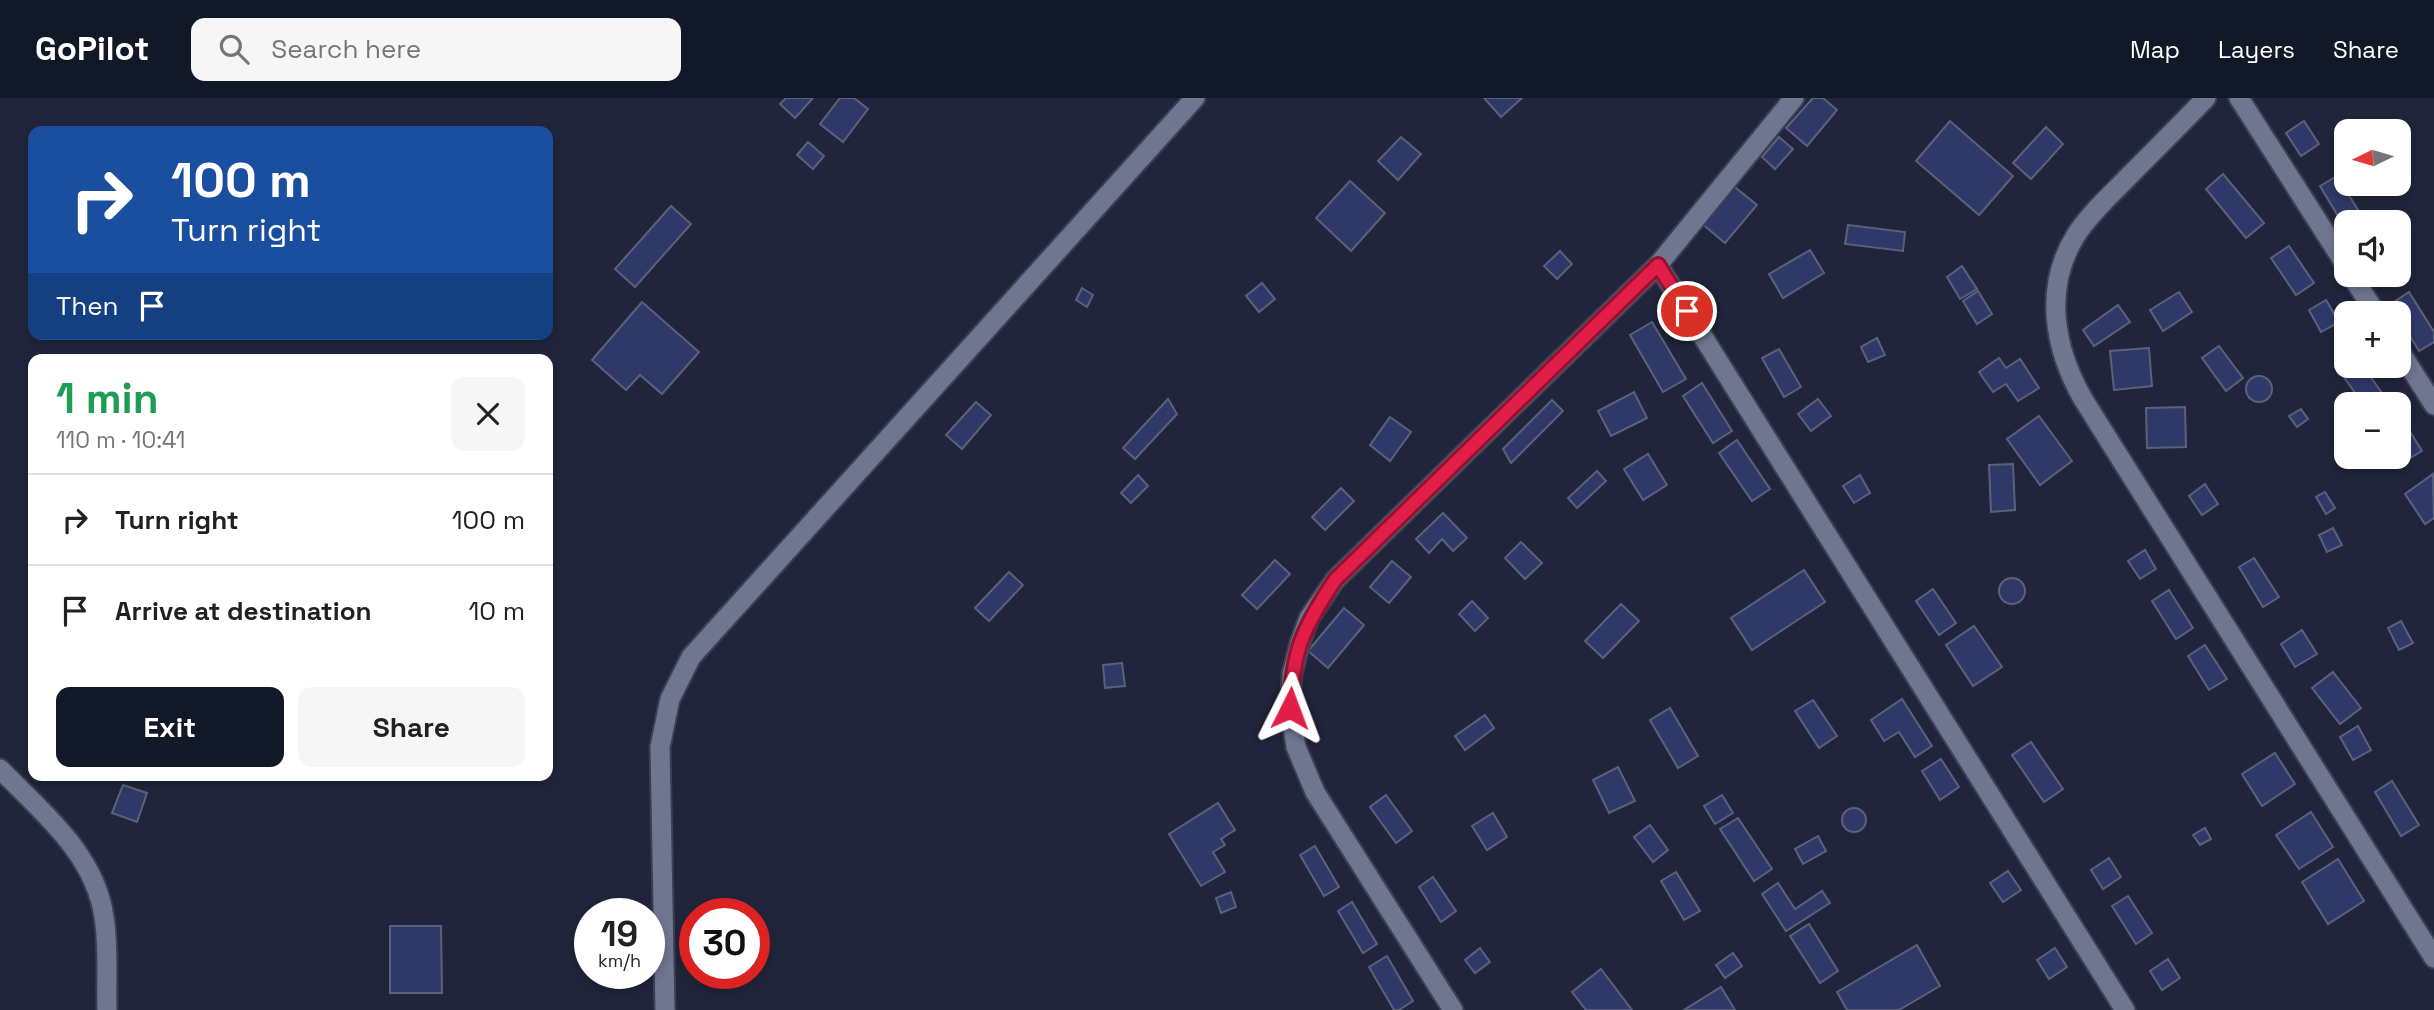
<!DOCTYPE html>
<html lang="en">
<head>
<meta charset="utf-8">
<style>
	body { margin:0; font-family:"Space Grotesk",sans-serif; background:#f6f6f6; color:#202124; height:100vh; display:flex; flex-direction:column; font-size:26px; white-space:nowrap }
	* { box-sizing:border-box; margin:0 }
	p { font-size:23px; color:#757577 }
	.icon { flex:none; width:38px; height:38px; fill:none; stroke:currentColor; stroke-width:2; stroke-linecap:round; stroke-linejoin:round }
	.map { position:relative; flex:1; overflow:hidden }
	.drawer { position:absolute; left:28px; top:256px; width:525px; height:427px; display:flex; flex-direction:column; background:#fff; border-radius:14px; box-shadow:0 4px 10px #0003 }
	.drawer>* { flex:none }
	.hud { position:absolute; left:28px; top:28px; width:525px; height:214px; border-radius:14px; box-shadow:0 4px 10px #0003; background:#1a4fa0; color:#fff; overflow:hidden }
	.needle { width:46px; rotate:265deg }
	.tools { position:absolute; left:2334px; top:21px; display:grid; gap:14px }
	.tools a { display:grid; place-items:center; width:77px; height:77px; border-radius:14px; background:#fff; box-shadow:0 4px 10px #0003; font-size:35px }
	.speed { position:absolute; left:574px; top:800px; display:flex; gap:14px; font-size:35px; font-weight:700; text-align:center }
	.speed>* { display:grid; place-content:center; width:91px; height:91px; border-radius:50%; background:#fff; box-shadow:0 4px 10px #0003; line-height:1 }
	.speed small { font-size:18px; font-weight:400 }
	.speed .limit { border:10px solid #d22; background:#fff; color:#111 }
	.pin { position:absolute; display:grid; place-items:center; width:60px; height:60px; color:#fff; margin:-30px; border:4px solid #fff; border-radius:50%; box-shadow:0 2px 7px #0007 }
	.me { position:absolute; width:77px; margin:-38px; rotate:3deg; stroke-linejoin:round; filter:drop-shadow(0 0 5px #0008) }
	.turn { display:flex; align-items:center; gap:24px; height:147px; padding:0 28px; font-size:32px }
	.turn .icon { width:91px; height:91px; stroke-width:2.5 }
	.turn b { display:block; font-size:49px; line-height:60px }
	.then { display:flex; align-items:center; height:66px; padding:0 28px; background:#0003; gap:14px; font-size:26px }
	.round { display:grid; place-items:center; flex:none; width:74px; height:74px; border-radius:14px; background:#f6f6f6 }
	.overview { display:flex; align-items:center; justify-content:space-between; height:119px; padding:0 28px }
	h1 { font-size:42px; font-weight:700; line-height:52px; color:#1e9e55 }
	.button { display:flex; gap:14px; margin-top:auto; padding:14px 28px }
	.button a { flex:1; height:80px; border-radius:14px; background:#111827; color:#fff; font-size:28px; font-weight:700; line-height:80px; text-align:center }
	.button a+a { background:#f6f6f6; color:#202124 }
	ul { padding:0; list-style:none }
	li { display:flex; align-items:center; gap:21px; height:91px; padding:0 28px; border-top:2px solid #e0e0e0 }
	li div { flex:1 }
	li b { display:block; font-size:26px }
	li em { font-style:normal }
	header { display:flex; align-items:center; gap:42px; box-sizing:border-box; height:98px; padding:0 35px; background:#111827; color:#fff }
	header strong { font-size:33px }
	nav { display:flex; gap:38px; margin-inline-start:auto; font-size:24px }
	.search { width:490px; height:63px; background:#f6f6f6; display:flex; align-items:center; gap:18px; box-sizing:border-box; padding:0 24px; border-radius:14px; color:#757577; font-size:26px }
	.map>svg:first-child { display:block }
	.building { fill:#2f3968; stroke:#5a617a; stroke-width:2 }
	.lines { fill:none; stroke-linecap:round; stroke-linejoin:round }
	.minor-casing { stroke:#3b3f51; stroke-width:23 }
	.minor { stroke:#6f7690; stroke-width:19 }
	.route-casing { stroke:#92132f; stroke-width:18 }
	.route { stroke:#e11d48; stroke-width:12 }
</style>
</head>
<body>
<header>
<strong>GoPilot</strong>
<div class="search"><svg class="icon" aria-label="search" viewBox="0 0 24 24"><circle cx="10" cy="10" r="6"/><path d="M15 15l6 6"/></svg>Search here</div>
<nav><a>Map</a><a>Layers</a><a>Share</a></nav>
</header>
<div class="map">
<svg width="2434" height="912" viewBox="0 0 2434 912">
	<rect width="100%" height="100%" fill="#20253b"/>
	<g class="building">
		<path d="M786 0H813L795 20 780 6Z"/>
		<path d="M840 0H854L868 11 843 44 820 26Z"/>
		<path d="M1484 0H1522L1501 19Z"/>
		<path d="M1813 0H1823L1837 12 1807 48 1786 30Z"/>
		<path d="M1950 23 2013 78 1979 117 1916 63Z"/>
		<path d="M2304 23 2319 46 2301 58 2286 35Z"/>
		<path d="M2046 29 2063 46 2031 81 2013 65Z"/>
		<path d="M1401 39 1421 56 1398 82 1378 63Z"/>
		<path d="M1779 39 1793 51 1775 71 1762 59Z"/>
		<path d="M808 44 824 58 813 71 797 57Z"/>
		<path d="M2223 76 2264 125 2246 140 2206 91Z"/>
		<path d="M2337 78 2358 112 2341 123 2320 88Z"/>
		<path d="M1350 83 1385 115 1351 153 1316 120Z"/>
		<path d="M1731 86 1757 107 1725 145 1700 124Z"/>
		<path d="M671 108 691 126 635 189 615 171Z"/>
		<path d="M1848 127 1905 134 1903 153 1845 146Z"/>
		<path d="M2289 148 2314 185 2296 197 2271 160Z"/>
		<path d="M1810 152 1824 175 1783 200 1769 176Z"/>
		<path d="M1560 153 1572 166 1557 181 1544 168Z"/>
		<path d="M1962 168 1977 191 1960 201 1947 179Z"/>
		<path d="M1262 185 1275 201 1259 214 1246 198Z"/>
		<path d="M1082 190 1093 197 1087 209 1076 202Z"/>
		<path d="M1978 193 1992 216 1977 226 1963 203Z"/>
		<path d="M2179 194 2192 214 2163 233 2150 212Z"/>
		<path d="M2409 194 2434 234V244L2419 253 2399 220V215H2396L2391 206Z"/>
		<path d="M2326 202 2339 224 2321 234 2309 212Z"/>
		<path d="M642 204 699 254 662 296 640 277 626 292 592 262Z"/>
		<path d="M2118 207 2130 224 2094 248 2083 232Z"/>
		<path d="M1652 224 1686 281 1663 294 1630 237Z"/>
		<path d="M1877 240 1885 257 1868 264 1861 249Z"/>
		<path d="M2219 248 2243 280 2226 293 2202 260Z"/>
		<path d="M2149 250 2152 288 2114 292 2110 253Z"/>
		<path d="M1779 251 1801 289 1784 299 1762 260Z"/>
		<path d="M1999 260 2006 270 2020 261 2039 290 2018 303 2006 286 1993 294 1979 274Z"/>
		<path d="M2358 268H2363L2384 298 2373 306H2363L2343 278Z"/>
		<circle cx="2259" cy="291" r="13"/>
		<path d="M1702 285 1732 333 1713 345 1683 298Z"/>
		<path d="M1634 294 1647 320 1611 338 1598 313Z"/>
		<path d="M1168 301 1177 316 1135 361 1123 350Z"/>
		<path d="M1818 301 1831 318 1811 333 1798 316Z"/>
		<path d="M1552 302 1563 313 1511 365 1503 351Z"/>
		<path d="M976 304 991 317 962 351 946 337Z"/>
		<path d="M2185 309 2186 349 2147 350 2146 310Z"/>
		<path d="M2301 311 2308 321 2297 329 2289 318Z"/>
		<path d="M2399 316 2422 353 2405 363 2399 354Z"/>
		<path d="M2039 318 2072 363 2040 387 2007 341Z"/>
		<path d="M1390 319 1411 334 1390 363 1370 347Z"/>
		<path d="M1737 342 1770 391 1752 403 1719 355Z"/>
		<path d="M1648 356 1667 387 1643 402 1624 371Z"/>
		<path d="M2013 366 2015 412 1991 414 1989 367Z"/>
		<path d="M1597 373 1606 383 1577 410 1568 400Z"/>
		<path d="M2433 376 2434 420 2425 426 2405 396Z"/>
		<path d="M1138 377 1148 388 1131 405 1121 395Z"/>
		<path d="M1860 377 1870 395 1854 405 1843 388Z"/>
		<path d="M2205 386 2218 406 2202 417 2189 398Z"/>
		<path d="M1341 390 1354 403 1325 432 1312 419Z"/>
		<path d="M2325 394 2335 410 2326 416 2316 399Z"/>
		<path d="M1443 415 1467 440 1453 453 1442 441 1429 455 1416 441Z"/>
		<path d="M2333 430 2342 447 2327 454 2319 437Z"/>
		<path d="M1521 444 1542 465 1525 481 1505 460Z"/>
		<path d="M2145 452 2156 471 2140 481 2128 463Z"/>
		<path d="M2254 460 2279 499 2263 509 2239 469Z"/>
		<path d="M1275 462 1290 476 1257 511 1242 497Z"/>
		<path d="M1392 463 1411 479 1389 505 1370 489Z"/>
		<path d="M1804 472 1825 504 1752 552 1731 520Z"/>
		<path d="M1009 474 1023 487 989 523 975 510Z"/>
		<circle cx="2012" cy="493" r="13"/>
		<path d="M1933 491 1956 525 1939 537 1916 503Z"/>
		<path d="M2169 492 2193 530 2176 541 2152 503Z"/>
		<path d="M1472 503 1488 520 1475 533 1459 516Z"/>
		<path d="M1621 506 1639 523 1603 560 1585 543Z"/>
		<path d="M1344 510 1364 527 1328 570 1308 553Z"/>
		<path d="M2401 523 2413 545 2399 552 2388 530Z"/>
		<path d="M1974 528 2002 569 1973 588 1946 547Z"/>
		<path d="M2302 532 2317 556 2295 569 2281 546Z"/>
		<path d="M2205 547 2227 581 2209 592 2188 558Z"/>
		<path d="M1122 565 1125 588 1105 590 1103 567Z"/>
		<path d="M2333 574 2361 610 2340 626 2312 590Z"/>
		<path d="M1902 601 1932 648 1915 659 1899 634 1884 643 1871 622Z"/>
		<path d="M1813 602 1837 638 1819 650 1795 613Z"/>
		<path d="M1670 610 1698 658 1678 670 1650 622Z"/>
		<path d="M1485 617 1494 630 1465 652 1455 638Z"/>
		<path d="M2358 628 2371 652 2353 662 2340 639Z"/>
		<path d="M2031 644 2063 691 2044 704 2012 657Z"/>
		<path d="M2275 655 2295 686 2262 708 2242 676Z"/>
		<path d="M1941 661 1959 689 1940 702 1922 673Z"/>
		<path d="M1618 669 1635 703 1609 715 1593 682Z"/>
		<path d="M2392 683 2419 727 2401 738 2375 694Z"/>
		<path d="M123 687 147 695 137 724 112 715Z"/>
		<path d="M1386 697 1412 733 1396 745 1370 709Z"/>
		<path d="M1722 697 1733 715 1715 726 1704 708Z"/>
		<path d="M1218 705 1235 732 1221 741 1225 747 1213 754 1225 774 1201 788 1169 736Z"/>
		<circle cx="1854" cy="722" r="12"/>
		<path d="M2311 714 2333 749 2299 771 2276 737Z"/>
		<path d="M1493 715 1507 739 1487 752 1472 728Z"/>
		<path d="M1738 720 1772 771 1754 783 1720 731Z"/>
		<path d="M1650 727 1668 752 1653 764 1634 739Z"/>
		<path d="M2205 730 2211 741 2200 747 2193 737Z"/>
		<path d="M1818 738 1826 753 1803 766 1795 751Z"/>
		<path d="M1315 748 1339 789 1324 798 1300 757Z"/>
		<path d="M2109 760 2121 779 2103 791 2091 772Z"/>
		<path d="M2338 761 2364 803 2328 826 2302 784Z"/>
		<path d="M2008 773 2021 792 2003 804 1990 785Z"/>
		<path d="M1676 774 1700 813 1684 822 1661 783Z"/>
		<path d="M1433 779 1456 813 1441 824 1419 789Z"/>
		<path d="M1778 785 1795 811 1822 793 1830 805 1786 833 1762 796Z"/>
		<path d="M1231 794 1236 809 1221 815 1216 800Z"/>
		<path d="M2128 798 2152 835 2136 846 2112 808Z"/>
		<path d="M1352 804 1377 846 1363 855 1338 813Z"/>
		<path d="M1809 826 1838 873 1820 885 1790 838Z"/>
		<path d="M390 828H441L442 895H390Z"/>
		<path d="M1917 847 1940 888 1899 912H1847L1837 894Z"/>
		<path d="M1480 850 1490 864 1475 875 1465 862Z"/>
		<path d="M2055 850 2067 869 2049 881 2037 862Z"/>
		<path d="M1733 855 1742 868 1725 880 1716 867Z"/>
		<path d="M1387 858 1413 903 1399 912H1394L1369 869Z"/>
		<path d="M2168 861 2180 880 2162 892 2150 873Z"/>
		<path d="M1601 871 1632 912H1586L1572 894Z"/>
		<path d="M1721 889 1735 912H1684Z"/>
	</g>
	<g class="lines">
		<g class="minor-casing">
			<g id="minor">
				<path d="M2206 0C2181 26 2156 51 2130 77 2112 96 2091 114 2076 137 2043 190 2054 250 2083 301L2434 860"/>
				<path d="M2239 0 2347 169"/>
				<path d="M1658 167 2125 912"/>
				<path d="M2351 177 2376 215"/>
				<path d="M2399 252 2434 307"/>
				<path d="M0 671C42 714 95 756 104 819 109 850 106 881 107 912"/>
				<path d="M665 912 660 649 670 601 691 559 1195 0"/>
				<path d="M1453 912 1315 694 1296 649 1290 610 1292 576 1300 545 1309 520 1335 482 1658 167 1794 0"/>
			</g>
		</g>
		<use href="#minor" class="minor"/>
	</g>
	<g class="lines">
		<g class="route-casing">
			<path id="route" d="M1290 610C1293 551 1303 530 1335 482L1658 167 1687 213"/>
		</g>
		<use href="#route" class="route"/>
	</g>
</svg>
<div class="tools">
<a><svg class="needle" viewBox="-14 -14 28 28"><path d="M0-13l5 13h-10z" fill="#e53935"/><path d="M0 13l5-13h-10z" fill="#757577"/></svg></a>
<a><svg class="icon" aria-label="sound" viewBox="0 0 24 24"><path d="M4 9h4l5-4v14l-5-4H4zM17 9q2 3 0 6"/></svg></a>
<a>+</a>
<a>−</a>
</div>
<div class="speed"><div>19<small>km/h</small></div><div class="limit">30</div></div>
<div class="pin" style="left:1687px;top:213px;background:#d93025"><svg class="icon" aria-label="arrive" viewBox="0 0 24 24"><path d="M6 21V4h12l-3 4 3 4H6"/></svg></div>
<svg class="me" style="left:1290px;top:610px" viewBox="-20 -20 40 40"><path d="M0-17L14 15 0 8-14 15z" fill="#e11d48" stroke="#fff" stroke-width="4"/></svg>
<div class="hud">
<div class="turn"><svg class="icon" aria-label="right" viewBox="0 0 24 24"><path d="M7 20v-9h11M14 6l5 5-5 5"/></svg><div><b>100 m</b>Turn right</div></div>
<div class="then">Then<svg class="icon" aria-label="arrive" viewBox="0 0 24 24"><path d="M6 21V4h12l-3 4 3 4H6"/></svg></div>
</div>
<section class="drawer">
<div class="overview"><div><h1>1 min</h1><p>110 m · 10:41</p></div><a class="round"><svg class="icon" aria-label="close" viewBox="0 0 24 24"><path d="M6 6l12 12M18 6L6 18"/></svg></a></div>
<ul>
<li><svg class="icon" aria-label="right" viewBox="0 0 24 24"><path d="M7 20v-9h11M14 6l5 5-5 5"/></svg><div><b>Turn right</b></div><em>100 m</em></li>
<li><svg class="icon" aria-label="arrive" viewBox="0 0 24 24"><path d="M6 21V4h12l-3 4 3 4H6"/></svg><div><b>Arrive at destination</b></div><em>10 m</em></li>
</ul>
<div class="button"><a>Exit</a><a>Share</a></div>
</section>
</div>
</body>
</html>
